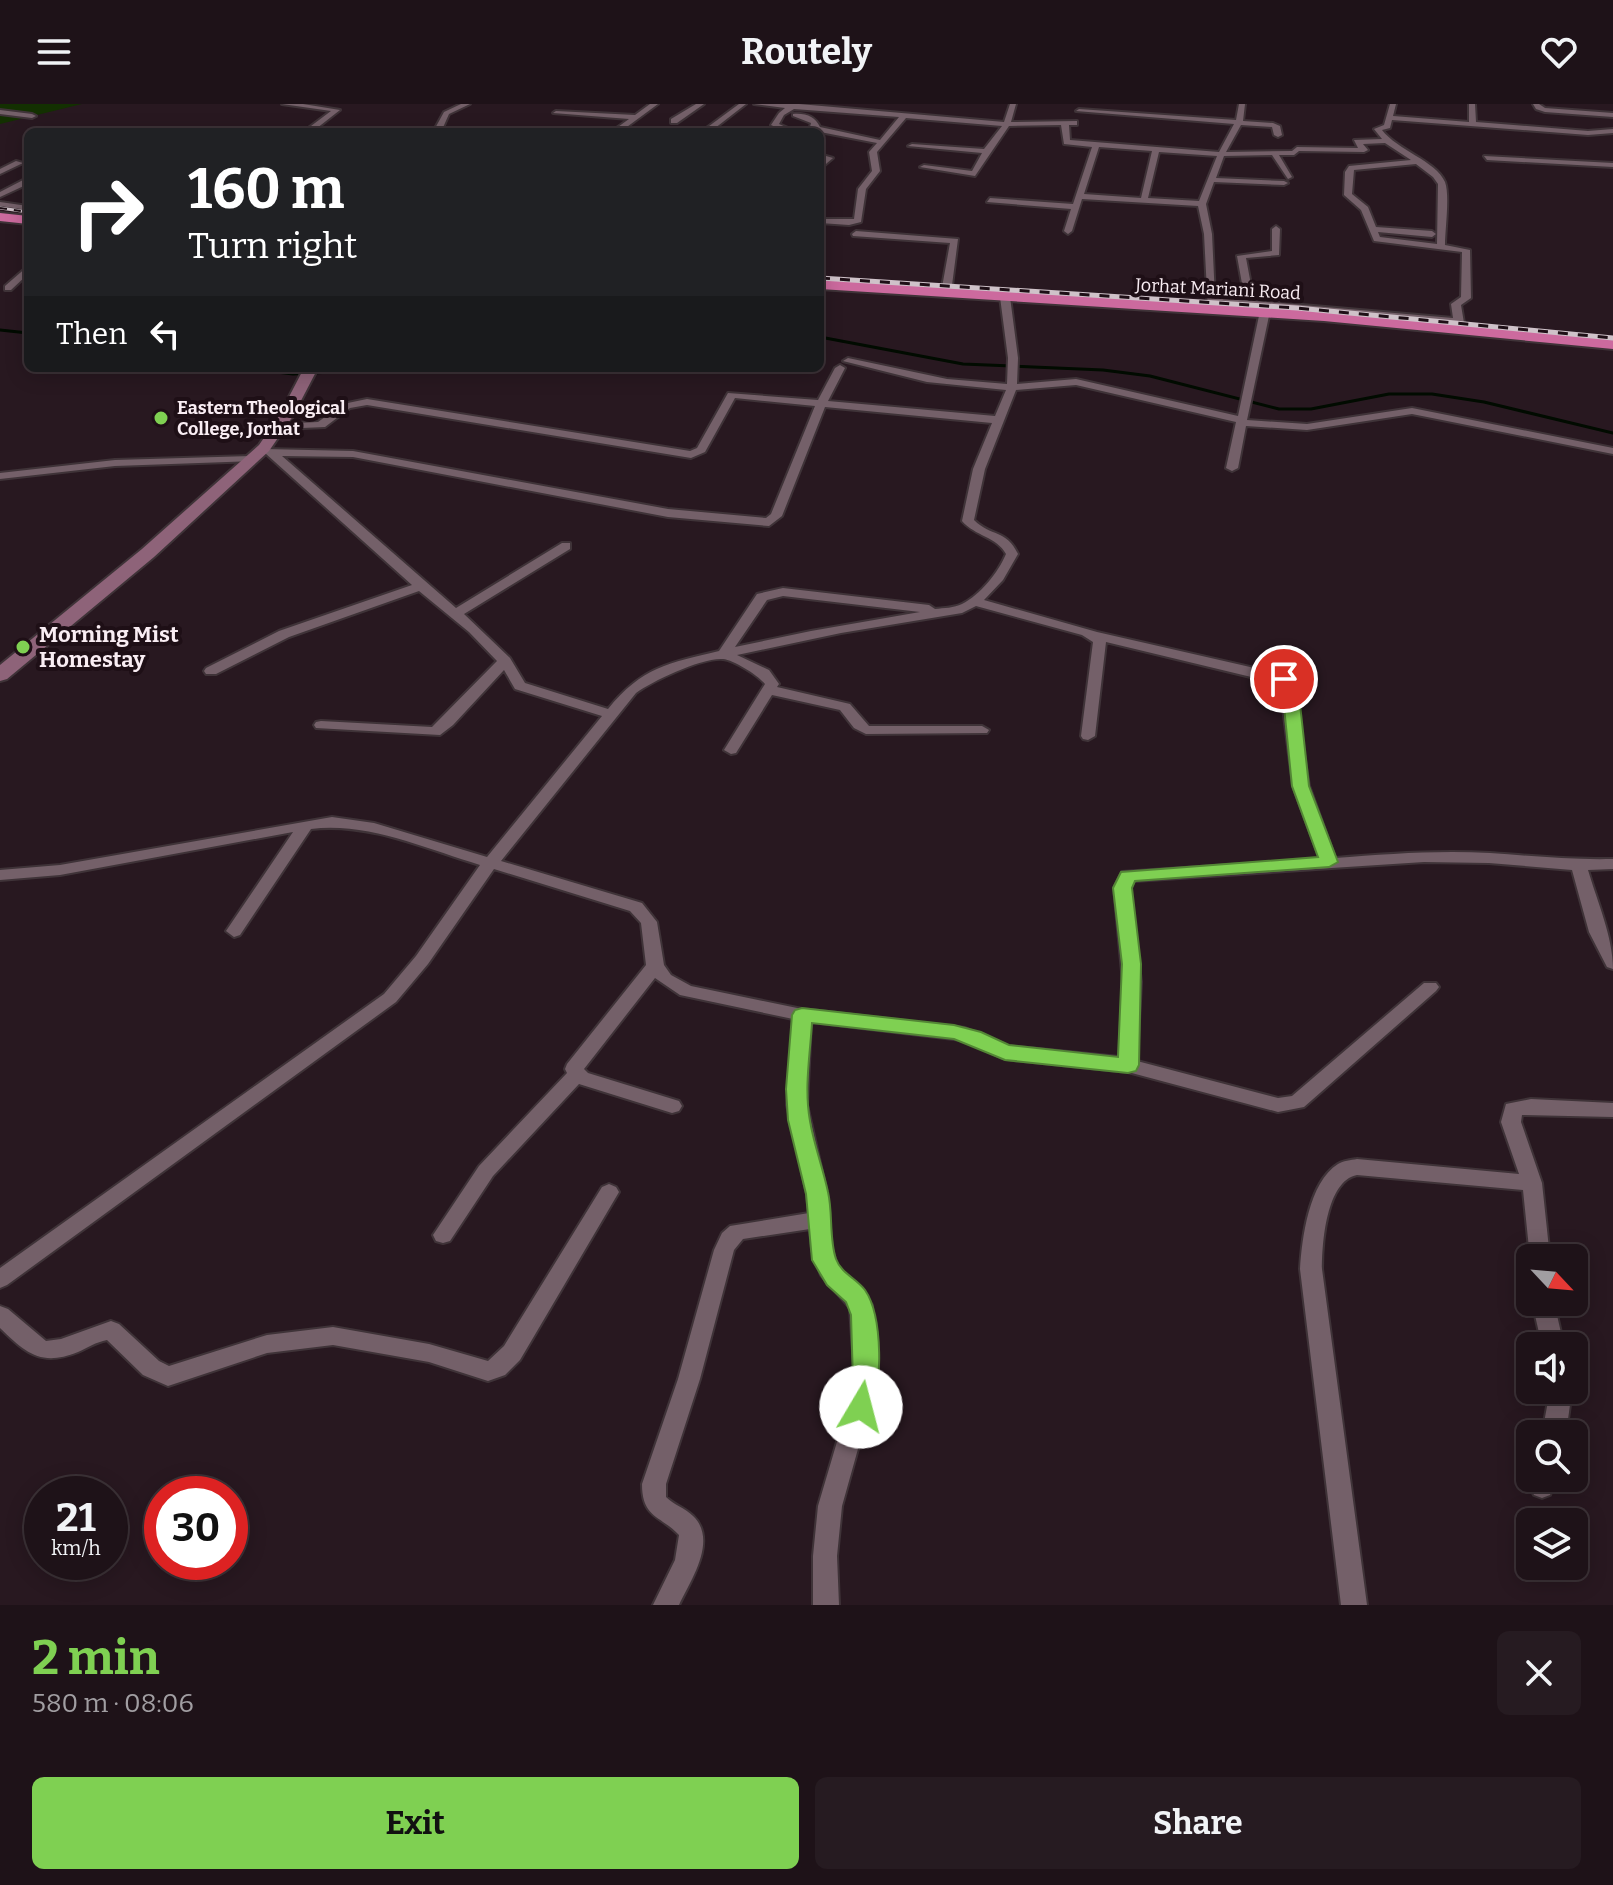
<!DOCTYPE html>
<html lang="en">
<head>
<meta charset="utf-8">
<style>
	body { margin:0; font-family:Bitter,serif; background:#261b21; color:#f1f3f6; height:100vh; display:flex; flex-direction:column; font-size:30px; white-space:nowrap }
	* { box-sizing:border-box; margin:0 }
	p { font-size:26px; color:#a19ea2 }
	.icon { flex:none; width:44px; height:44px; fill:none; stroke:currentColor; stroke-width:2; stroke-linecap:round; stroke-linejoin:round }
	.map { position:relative; height:1501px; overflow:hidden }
	.side { display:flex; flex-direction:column; background:#1e1218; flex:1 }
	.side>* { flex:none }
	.guide { position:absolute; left:24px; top:24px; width:800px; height:244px; border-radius:12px; box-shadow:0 4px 20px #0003,0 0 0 2px #3c3237; background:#202124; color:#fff; overflow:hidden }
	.needle { width:52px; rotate:116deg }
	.controls { position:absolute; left:1516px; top:1140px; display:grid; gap:16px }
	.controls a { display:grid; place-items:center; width:72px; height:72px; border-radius:12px; background:#1e1218; box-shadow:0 4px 20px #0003,0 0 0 2px #3c3237; font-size:40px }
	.speed { position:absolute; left:24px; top:1372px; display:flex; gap:16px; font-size:40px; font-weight:700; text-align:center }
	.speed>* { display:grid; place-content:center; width:104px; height:104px; border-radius:50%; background:#1e1218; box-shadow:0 4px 20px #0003,0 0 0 2px #3c3237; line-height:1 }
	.speed small { font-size:20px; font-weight:400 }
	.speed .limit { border:12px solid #d22; background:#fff; color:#111 }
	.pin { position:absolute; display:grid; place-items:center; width:68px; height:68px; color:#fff; margin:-34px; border:4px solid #fff; border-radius:50%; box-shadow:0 2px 8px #0007 }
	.me { position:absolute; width:88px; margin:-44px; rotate:8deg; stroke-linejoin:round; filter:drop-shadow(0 0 6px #0008) }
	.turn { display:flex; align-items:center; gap:28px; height:168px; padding:0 32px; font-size:36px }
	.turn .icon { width:104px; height:104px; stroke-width:2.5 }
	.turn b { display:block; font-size:56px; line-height:68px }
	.then { display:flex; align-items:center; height:76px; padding:0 32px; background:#0003; gap:16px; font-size:30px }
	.round { display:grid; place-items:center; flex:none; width:84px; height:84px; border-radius:12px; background:#261b21 }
	.head { display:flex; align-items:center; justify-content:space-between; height:136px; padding:0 32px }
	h1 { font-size:48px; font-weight:700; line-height:60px; color:#7fd052 }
	.button { display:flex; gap:16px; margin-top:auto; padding:16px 32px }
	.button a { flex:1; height:92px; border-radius:12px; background:#7fd052; color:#111; font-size:32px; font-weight:700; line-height:92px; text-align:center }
	.button a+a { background:#261b21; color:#f1f3f6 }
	header { display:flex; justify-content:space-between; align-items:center; height:104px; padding:0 32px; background:#1e1218; font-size:36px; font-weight:700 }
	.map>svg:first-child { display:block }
	.green { fill:#133001 }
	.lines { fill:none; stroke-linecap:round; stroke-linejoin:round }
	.stream { stroke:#010b00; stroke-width:3 }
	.street-casing { stroke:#3f3338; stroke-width:4 }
	.secondary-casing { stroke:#3f3338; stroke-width:4 }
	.highway-casing { stroke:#3f3338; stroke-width:4 }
	.street { fill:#746069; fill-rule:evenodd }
	.secondary { fill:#8e6379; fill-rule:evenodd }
	.highway { fill:#cc6a9e; fill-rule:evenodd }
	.rail-far1-casing { stroke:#cfc2c9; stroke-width:3 }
	.rail-casing { stroke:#cfc2c9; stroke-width:5 }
	.rail-far1 { stroke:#1e0f16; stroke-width:2; stroke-dasharray:7; stroke-linecap:butt }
	.rail { stroke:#1e0f16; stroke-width:3; stroke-dasharray:10; stroke-linecap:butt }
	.route { fill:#7fd052; stroke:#538735; stroke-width:2 }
	.poi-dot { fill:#7fd052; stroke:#1e0f16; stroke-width:3 }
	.labels { text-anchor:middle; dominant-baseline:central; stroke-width:8; stroke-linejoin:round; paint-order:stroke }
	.far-street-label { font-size:18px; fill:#f9edf3; stroke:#1e0f16 }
	.far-poi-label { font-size:18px; font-weight:bold; fill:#f9edf3; stroke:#1e0f16; text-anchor:start }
	.poi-label { font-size:22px; font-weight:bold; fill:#f9edf3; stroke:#1e0f16; text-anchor:start }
</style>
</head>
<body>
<header><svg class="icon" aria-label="menu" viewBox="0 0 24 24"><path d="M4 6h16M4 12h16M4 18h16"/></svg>Routely<svg class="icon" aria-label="heart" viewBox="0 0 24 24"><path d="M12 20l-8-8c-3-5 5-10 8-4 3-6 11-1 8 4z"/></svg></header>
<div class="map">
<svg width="1613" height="1501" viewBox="0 0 1613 1501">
	<rect width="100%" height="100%" fill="#281820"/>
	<path class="green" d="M0 0H82L0 20Z"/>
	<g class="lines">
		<g class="stream">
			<path d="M0 226 28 229"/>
			<path d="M820 233 963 260 1103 266 1150 272 1279 305H1311L1389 290H1432L1484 298 1613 329"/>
			<path d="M244 264 293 270 409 264"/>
		</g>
		<g class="street-casing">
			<g id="street">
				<path d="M282 0H303L340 6 312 28H303L331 7Z"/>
				<path d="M461 0H470L449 10 441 28H433L444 8Z"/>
				<path d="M650 0H658L620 28H611L629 15 553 9 556 7 635 11Z"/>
				<path d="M696 0H704L677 19H671V15Z"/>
				<path d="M739 0H746L710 28H701Z"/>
				<path d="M754 0H799L1004 18 1010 0H1016L1011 18 1077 17V21H1069L1070 36 1219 48 1234 20 1076 7 1079 5 1236 16 1239 0H1245L1243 17 1273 19 1280 22 1282 31 1278 33 1274 31 1272 23 1241 21 1226 48 1292 47 1297 43 1358 44 1354 36 1382 35 1374 25 1384 21 1390 0H1396L1393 12 1469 18V0H1475L1476 18 1588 27 1613 25V29L1588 31 1392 16 1390 24 1382 26C1397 46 1436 57 1445 78 1450 91 1445 126 1445 141L1470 146 1471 194 1461 201 1465 225 1460 228 1455 225 1454 220 1215 199 1214 206H1208L1204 130 1198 102 1082 95 1072 127 1068 130 1064 127 1071 105 987 98 990 94 1073 100 1092 43 1064 40 1061 21 1009 22 975 72 920 63 924 61 972 67 982 49 908 42 912 40 984 45 1002 22 906 14 877 48 880 67 866 85 861 118 849 121 820 119V115H854L858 85 872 67 869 48 877 39 815 27 810 23 811 19 793 12V10C807 9 815 13 820 23L880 36 899 13 794 5 784 11 779 20 797 28H787L771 21 779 9 785 4ZM1385 39 1411 56 1349 62 1345 68 1344 91 1361 106 1374 137 1462 148 1461 193 1451 200 1453 214 1254 197 1246 154 1279 151 1280 125 1276 122 1272 125V147L1237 152 1245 196 1215 194 1212 130 1206 100 1214 78 1284 81 1288 79 1284 77 1216 74 1224 52 1272 51 1288 75 1292 73 1279 51H1294L1299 47 1364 48 1368 46 1363 40ZM1099 43 1152 47 1141 94 1084 90ZM1159 48 1217 52 1199 97 1148 94ZM1416 60 1433 73 1438 80 1437 140 1380 133 1378 128 1432 133 1436 130 1432 127 1376 123 1368 103 1352 90 1354 66Z"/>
				<path d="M1533 0H1539L1545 4 1613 9V13L1545 8 1536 5Z"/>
				<path d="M0 6 32 10 36 12 32 14 0 10Z"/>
				<path d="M826 52 833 54 820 65V59Z"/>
				<path d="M1484 52 1613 59V63L1487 56Z"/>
				<path d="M16 57 23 59 0 70V65Z"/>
				<path d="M25 75H28V80L0 93V88Z"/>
				<path d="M0 98 28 102V106L0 102Z"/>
				<path d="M856 127 958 135 951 189 946 192 941 189 950 139 853 132 852 130Z"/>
				<path d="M28 162V170L11 186H5V182Z"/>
				<path d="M1005 190 1010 193 1018 254 1017 280 1076 275 1238 312 1260 207 1265 204 1270 207 1247 316 1307 320 1412 304 1613 344V350L1412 310 1307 326 1246 322 1238 364 1232 367 1226 364 1236 318 1076 281 1016 286 985 365 974 416C991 433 1006 425 1018 450L1003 476 984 496 1097 528 1276 569 1292 575 1309 682 1335 754C1387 750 1438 746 1490 749 1531 752 1571 756 1613 755V765L1588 766C1597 797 1613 833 1613 865L1607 863 1589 828 1572 766 1489 759 1424 758 1134 777 1130 784 1141 878 1137 957 1278 994 1292 992 1424 879H1436L1439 883 1436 887 1304 1003 1278 1008 1128 968 1005 955 962 936 811 918 807 1001 827 1090 832 1146 837 1161 872 1201 877 1277 842 1402 837 1452 839 1501H813V1452L818 1402 855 1277 850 1204 821 1171 812 1146 810 1125 743 1135 734 1146 700 1275 666 1380V1393C674 1401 685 1404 693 1412 718 1436 691 1476 679 1501H653L675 1456 679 1431C660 1411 642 1414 642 1380L678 1275 714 1146 722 1129 730 1122 809 1109 807 1090 787 1001 793 915 680 891 655 874 584 965 588 969 679 997 682 1002 679 1007 672 1009 579 980 493 1072 450 1137 443 1139 436 1137 433 1131 479 1062 567 969 565 965 567 960 646 861 641 819 630 807 494 765 428 860 396 898 7 1181 0 1184V1164L384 890 416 852 480 761C426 745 369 718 311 725L240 831 234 833 226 827 293 728 60 771 0 776V766L60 761 332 713 374 719 487 753 602 612 515 585 504 566 453 621 440 631 316 624 314 621 316 618 321 617 432 623 497 557 469 528 419 487 289 533 216 570H206L204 567 206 564 279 527 412 481 265 349V345L353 347 668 405 766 414 771 410 815 302 735 294 705 348 691 354 367 301 350 304 325 323 279 325 275 324V320L318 318 343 300 367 295 690 347 697 344 728 289 818 296 835 264 840 261 845 264 828 297 995 312 1006 286 927 278 843 257 848 254 947 275 1007 280 1008 254 1000 193ZM825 303 992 319 973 365 962 417C975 432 997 433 1006 450 998 469 980 491 962 500 954 504 944 504 935 505L929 501 783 484 757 490 719 547C669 559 642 563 608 605L525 579 510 554 464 510 570 445V439H562L456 504 282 352 353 353 668 413 769 422 782 412ZM783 492 920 508 811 527 735 543 767 496ZM976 502 1082 531 1093 538 1081 632 1083 635 1088 636 1095 632 1106 538 1280 580 1293 682 1320 755 1122 768 1114 784 1123 878 1119 953 1008 942 965 924 802 905 691 882 671 871 664 861 657 818 642 799 501 757 636 589C652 577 703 553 723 555 734 556 759 572 765 580L724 646 731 650 736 649 772 591 840 606 854 624 866 630 987 629 989 626 982 622H869L850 600 777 583 779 580 769 566 737 551 841 529 962 509Z"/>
				<path d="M251 352 255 353V357L115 362 0 375V369L115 356Z"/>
				<path d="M1531 995 1613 999V1013L1522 1011 1521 1018 1542 1079 1550 1154H1530L1523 1086 1357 1071C1326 1077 1322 1140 1322 1165L1367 1501H1341L1300 1165C1302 1134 1309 1078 1338 1060 1343 1057 1351 1056 1357 1055L1519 1070 1501 1018 1506 1000Z"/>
				<path d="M609 1080 616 1083 619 1088 520 1256 505 1271 488 1277 429 1258 333 1241 267 1249 168 1282 143 1271 107 1236C96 1238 87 1244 78 1248 41 1263 26 1249 0 1224V1202L8 1205 46 1237 61 1235 111 1217 119 1220 159 1257 169 1262 267 1231 333 1223 429 1240 488 1257 504 1242 602 1083Z"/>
				<path d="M1532 1198H1554L1564 1242H1542Z"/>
				<path d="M1550 1286H1572L1566 1330H1542Z"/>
				<path d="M1532 1374H1556L1550 1391 1542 1394 1534 1391 1530 1383Z"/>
			</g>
		</g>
		<g class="secondary-casing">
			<path id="secondary" d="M304 264H318L293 312 269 347 154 453 7 575 0 577V561L142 445 259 341 279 312Z"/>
		</g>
		<g class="highway-casing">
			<g id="highway">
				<path d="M0 109 28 112V120L0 117Z"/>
				<path d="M820 175 1324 207 1613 235V245L1324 217 820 185Z"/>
			</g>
		</g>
		<use href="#street" class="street"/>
		<use href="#secondary" class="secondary"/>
		<use href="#highway" class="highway"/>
		<g class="rail-far1-casing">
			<path id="rail-far1" d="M0 104 28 108"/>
		</g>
		<g class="rail-casing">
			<path id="rail" d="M820 174 1297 204 1613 234"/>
		</g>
		<use href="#rail-far1" class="rail-far1"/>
		<use href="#rail" class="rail"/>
	</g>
	<path class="route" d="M1284 571 1298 582 1309 682 1338 758 1329 763 1135 777 1132 784 1141 860 1139 961 1136 967 1128 969 1005 956 954 935 812 919C810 951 804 985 810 1017 814 1041 823 1064 828 1088 833 1109 829 1135 836 1155 841 1169 857 1175 865 1186 883 1212 883 1284 870 1311L861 1315 852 1311 848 1303 853 1277 851 1211 846 1198 827 1181 812 1156 806 1090 788 1016 786 985 792 911 795 906 802 904 954 921 981 928 1009 941 1118 953 1122 860 1113 784 1121 768 1318 753 1292 682 1282 583 1276 575Z"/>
	<g class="poi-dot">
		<circle cx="161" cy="314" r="8"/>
		<circle cx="23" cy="543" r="8"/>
	</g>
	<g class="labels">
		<g class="far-street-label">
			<text transform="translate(1218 185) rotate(3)">Jorhat Mariani Road</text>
		</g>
		<g class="far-poi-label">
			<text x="177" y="304">Eastern Theological<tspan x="177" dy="21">College, Jorhat</tspan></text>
		</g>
		<g class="poi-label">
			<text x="39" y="530">Morning Mist<tspan x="39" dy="25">Homestay</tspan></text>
		</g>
	</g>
</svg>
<div class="controls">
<a><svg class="needle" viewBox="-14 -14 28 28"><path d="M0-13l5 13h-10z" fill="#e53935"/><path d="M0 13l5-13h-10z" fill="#a19ea2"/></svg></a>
<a><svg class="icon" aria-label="sound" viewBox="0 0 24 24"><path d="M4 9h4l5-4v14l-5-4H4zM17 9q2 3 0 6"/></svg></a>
<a><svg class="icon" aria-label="search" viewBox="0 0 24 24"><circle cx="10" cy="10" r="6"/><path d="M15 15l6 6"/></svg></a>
<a><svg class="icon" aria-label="layers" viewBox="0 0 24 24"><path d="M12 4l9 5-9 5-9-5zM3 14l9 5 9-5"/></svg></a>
</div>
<div class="speed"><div>21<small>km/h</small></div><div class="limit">30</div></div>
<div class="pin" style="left:1284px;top:575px;background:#d93025"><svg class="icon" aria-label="arrive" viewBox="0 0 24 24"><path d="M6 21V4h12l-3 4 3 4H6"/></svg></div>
<svg class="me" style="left:861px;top:1303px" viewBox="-20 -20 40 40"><circle r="19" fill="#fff"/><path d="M0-13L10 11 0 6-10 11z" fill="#7fd052"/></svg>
<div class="guide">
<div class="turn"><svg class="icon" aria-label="right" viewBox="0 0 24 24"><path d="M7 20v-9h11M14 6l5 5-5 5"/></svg><div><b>160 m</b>Turn right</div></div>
<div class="then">Then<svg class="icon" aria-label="left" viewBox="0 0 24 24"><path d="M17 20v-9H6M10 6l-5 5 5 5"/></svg></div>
</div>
</div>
<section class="side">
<div class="head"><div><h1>2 min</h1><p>580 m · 08:06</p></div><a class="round"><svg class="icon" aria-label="close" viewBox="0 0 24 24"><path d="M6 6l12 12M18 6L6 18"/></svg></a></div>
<div class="button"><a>Exit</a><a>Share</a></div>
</section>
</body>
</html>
